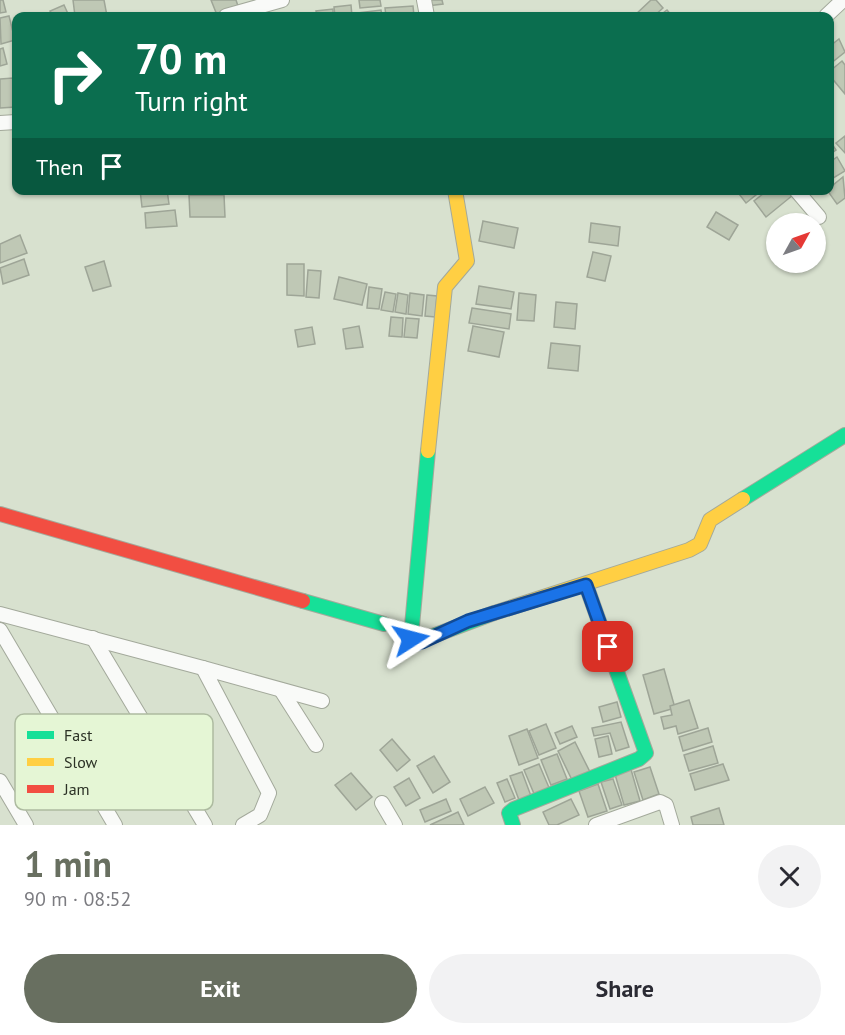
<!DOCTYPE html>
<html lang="en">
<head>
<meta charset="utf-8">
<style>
	body { margin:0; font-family:"PT Sans",sans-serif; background:#f2f2f3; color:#2b2b33; height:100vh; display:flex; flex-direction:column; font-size:22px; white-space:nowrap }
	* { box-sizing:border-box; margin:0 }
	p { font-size:20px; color:#7c7c81 }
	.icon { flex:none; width:33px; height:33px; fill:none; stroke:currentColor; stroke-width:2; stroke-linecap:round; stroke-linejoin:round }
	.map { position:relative; height:825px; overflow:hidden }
	.sheet { display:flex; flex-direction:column; background:#fff; flex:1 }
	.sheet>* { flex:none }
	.banner { position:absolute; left:12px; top:12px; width:822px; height:183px; border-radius:12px; box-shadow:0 2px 4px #0004; background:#0b6e4f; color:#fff; overflow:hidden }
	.needle { width:39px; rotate:50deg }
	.fabs { position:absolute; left:766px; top:213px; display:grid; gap:12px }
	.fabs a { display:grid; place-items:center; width:60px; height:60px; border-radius:50%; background:#fff; box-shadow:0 2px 4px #0004; font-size:30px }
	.pin { position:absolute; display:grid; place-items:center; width:51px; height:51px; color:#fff; margin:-26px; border-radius:12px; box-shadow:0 3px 9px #0006 }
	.me { position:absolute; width:66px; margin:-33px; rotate:81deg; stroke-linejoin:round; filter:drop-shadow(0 0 4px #0008) }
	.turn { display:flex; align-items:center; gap:21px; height:126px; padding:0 24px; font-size:27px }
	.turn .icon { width:78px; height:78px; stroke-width:2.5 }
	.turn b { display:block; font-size:42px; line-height:51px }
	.then { display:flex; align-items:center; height:57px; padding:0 24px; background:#0003; gap:12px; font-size:22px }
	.round { display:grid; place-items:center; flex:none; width:63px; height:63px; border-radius:32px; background:#f2f2f3 }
	.head { display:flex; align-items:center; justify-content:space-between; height:102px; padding:0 24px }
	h1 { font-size:36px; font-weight:800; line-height:45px; color:#686f60 }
	.primary-button { display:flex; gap:12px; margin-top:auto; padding:12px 24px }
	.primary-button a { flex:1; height:69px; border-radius:36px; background:#686f60; color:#fff; font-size:24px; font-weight:800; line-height:69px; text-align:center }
	.primary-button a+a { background:#f2f2f3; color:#2b2b33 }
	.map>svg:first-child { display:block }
	.building { fill:#bfc8b5; stroke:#9ea597; stroke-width:1.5 }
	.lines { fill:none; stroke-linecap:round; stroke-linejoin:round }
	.street-casing { stroke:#a3a99b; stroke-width:16 }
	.fast-casing { stroke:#a3a99b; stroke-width:16 }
	.slow-casing { stroke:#a3a99b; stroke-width:16 }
	.jam-casing { stroke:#a3a99b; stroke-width:16 }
	.street { stroke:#f9faf8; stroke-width:14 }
	.fast { stroke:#16e098; stroke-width:14 }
	.slow { stroke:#ffcf43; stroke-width:14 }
	.jam { stroke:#f24e42; stroke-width:14 }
	.route-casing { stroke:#114b97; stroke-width:15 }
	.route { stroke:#1a73e8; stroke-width:10 }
	.key { fill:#e5f6d5; stroke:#adbba0; stroke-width:1.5 }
	.key-label { font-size:16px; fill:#2b3125 }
</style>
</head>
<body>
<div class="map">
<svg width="845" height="825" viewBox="0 0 845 825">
	<rect width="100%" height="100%" fill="#d8e1cf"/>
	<g class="building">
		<path d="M0 0H3L6 12 0 13Z"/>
		<path d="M73 0H104L107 16H75Z"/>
		<path d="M211 0H236L238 6 217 15Z"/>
		<path d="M359 0H380L381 6 360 8Z"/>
		<path d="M426 0H442L443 4 427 6Z"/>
		<path d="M651 0H656L663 8 654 16H634Z"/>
		<path d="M64 5 69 16H53L50 11Z"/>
		<path d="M351 5 352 16H335L334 7Z"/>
		<path d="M413 6 414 16H386L385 8Z"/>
		<path d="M333 9V16H317L316 11Z"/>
		<path d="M381 10 382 16H358V13Z"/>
		<path d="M667 10 672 16H659Z"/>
		<path d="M9 16 15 40 1 44 0 18Z"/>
		<path d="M839 39 845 52 830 64V46Z"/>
		<path d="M3 48 7 64 0 66V49Z"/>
		<path d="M842 61 845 65V94L830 76V71Z"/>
		<path d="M13 78 16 107 0 108V79Z"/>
		<path d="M845 136V153L836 143Z"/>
		<path d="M830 141 836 150 830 154Z"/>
		<path d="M837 157 845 171 830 180V162Z"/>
		<path d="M843 177 845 198 837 204 827 190Z"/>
		<path d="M140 190H167L169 204 142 207Z"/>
		<path d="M183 190H225V194L183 193Z"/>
		<path d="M736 190H754L757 194 746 203Z"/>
		<path d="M768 190H789L793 195 766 217 754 201Z"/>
		<path d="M189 195H224L225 217H190Z"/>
		<path d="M175 210 177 226 146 228 145 213Z"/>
		<path d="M716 212 738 225 729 240 707 227Z"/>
		<path d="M483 221 518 228 514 248 479 241Z"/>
		<path d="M591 223 620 227 618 246 589 242Z"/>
		<path d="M20 235 27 253 0 263V244Z"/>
		<path d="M593 252 611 256 605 281 587 277Z"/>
		<path d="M24 259 29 275 3 284 0 268Z"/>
		<path d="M104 261 111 286 93 291 85 267Z"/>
		<path d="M287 264H304V296L287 295Z"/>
		<path d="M308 270 321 271 319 298 306 297Z"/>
		<path d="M339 277 367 284 362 305 334 299Z"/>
		<path d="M479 286 514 292 511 309 476 304Z"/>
		<path d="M369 287 382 289 379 309 367 308Z"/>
		<path d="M385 292 396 294 393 312 381 310Z"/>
		<path d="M398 293 408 295 406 314 395 312Z"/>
		<path d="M410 293 424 295 422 316 408 314Z"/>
		<path d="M519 293 536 295 534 321 517 320Z"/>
		<path d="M427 295 437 296 435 317 425 316Z"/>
		<path d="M556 302 577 304 575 329 554 327Z"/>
		<path d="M472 308 511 314 509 329 469 323Z"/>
		<path d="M391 317 403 318 402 337 389 336Z"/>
		<path d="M406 318 419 319 417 338 404 337Z"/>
		<path d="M359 326 363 347 346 349 343 329Z"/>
		<path d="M473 326 504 332 499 357 468 351Z"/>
		<path d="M312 327 315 344 298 347 295 330Z"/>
		<path d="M551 343 580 346 578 371 548 368Z"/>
		<path d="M664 669 675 708 654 714 643 675Z"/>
		<path d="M689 700 698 728 678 734 676 726 664 729 661 717 672 715 670 706Z"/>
		<path d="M617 702 621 717 603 722 599 707Z"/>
		<path d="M621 722 629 747 616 751 610 733 594 736 592 728Z"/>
		<path d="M546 724 556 748 539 755 529 731Z"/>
		<path d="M572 726 577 737 560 744 555 733Z"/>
		<path d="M708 728 712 742 683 751 679 737Z"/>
		<path d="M527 729 538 758 519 765 509 736Z"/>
		<path d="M608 736 612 754 599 757 595 739Z"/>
		<path d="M392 739 410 760 397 771 380 750Z"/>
		<path d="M575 742 590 772 572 780 558 751Z"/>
		<path d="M713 746 718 763 689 771 684 755Z"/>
		<path d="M557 754 567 779 551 785 541 760Z"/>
		<path d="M434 756 450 782 433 793 417 766Z"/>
		<path d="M539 764 550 790 535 796 524 770Z"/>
		<path d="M723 764 729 780 695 790 690 774Z"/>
		<path d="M630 766 640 801 624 805 614 771Z"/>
		<path d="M650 767 659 794 643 800 634 772Z"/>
		<path d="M522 772 531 796 519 800 510 776Z"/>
		<path d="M351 773 372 797 356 810 335 785Z"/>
		<path d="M409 778 420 798 406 806 394 787Z"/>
		<path d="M507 779 515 798 505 802 497 783Z"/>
		<path d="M613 779 622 805 610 809 601 782Z"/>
		<path d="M598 784 607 811 588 817 579 791Z"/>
		<path d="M485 787 494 803 468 816 460 799Z"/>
		<path d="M446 799 451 811 425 822 420 810Z"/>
		<path d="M571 799 579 815 557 825H549L543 812Z"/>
		<path d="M719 808 724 825H693L691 817Z"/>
		<path d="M458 812 464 825H430Z"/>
	</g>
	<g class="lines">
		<g class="street-casing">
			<g id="street">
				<path d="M424 0 427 16"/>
				<path d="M226 16 282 0"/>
				<path d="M826 16 843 0"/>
				<path d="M0 123 16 122"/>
				<path d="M796 190 819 217"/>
				<path d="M0 614 203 668"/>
				<path d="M0 630 115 825"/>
				<path d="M93 638 205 825"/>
				<path d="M281 690 316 745"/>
				<path d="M0 781 26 825"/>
				<path d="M382 803 395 825"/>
				<path d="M243 825 260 815 269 793 203 668 322 701"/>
				<path d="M596 825 660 802 666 805 672 825"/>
			</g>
		</g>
		<g class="fast-casing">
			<g id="fast">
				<path d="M428 451 411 637 414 643 494 613"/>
				<path d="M743 499 845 435"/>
				<path d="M303 601 384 624"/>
				<path d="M513 825 509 813 514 809 639 759 646 753 586 585"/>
			</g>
		</g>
		<g class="slow-casing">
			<g id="slow">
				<path d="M428 451 445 287 467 261 455 190"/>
				<path d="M494 613 689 550 700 544 710 520 743 499"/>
			</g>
		</g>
		<g class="jam-casing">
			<path id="jam" d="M0 514 303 601"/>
		</g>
		<use href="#street" class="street"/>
		<use href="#fast" class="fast"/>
		<use href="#slow" class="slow"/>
		<use href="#jam" class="jam"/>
	</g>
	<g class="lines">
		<g class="route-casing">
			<path id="route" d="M411 639 416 644 422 642 468 621 586 585 608 647"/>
		</g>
		<use href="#route" class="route"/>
	</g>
	<rect x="15" y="714" width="198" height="96" rx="9" class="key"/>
	<rect x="27" y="731" width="27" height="8" fill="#16e098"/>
	<rect x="27" y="758" width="27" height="8" fill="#ffcf43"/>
	<rect x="27" y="785" width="27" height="8" fill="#f24e42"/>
	<g class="key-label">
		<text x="64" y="741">Fast</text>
		<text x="64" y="768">Slow</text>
		<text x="64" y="795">Jam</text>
	</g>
</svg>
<div class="fabs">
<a><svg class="needle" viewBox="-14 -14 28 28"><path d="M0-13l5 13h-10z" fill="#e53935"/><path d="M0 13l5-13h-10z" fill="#7c7c81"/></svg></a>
</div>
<div class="pin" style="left:608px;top:647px;background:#d93025"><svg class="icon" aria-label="arrive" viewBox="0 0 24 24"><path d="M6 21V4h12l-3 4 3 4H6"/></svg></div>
<svg class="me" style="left:411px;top:639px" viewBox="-20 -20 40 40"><path d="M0-17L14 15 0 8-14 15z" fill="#1a73e8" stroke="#fff" stroke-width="4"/></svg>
<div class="banner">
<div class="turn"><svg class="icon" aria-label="right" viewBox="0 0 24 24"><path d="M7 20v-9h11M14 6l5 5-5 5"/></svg><div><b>70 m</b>Turn right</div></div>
<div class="then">Then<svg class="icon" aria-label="arrive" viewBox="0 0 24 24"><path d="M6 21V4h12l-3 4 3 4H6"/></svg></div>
</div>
</div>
<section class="sheet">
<div class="head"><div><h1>1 min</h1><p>90 m · 08:52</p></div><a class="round"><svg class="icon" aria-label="close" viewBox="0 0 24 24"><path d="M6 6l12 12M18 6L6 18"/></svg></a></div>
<div class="primary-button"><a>Exit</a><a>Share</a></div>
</section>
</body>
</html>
